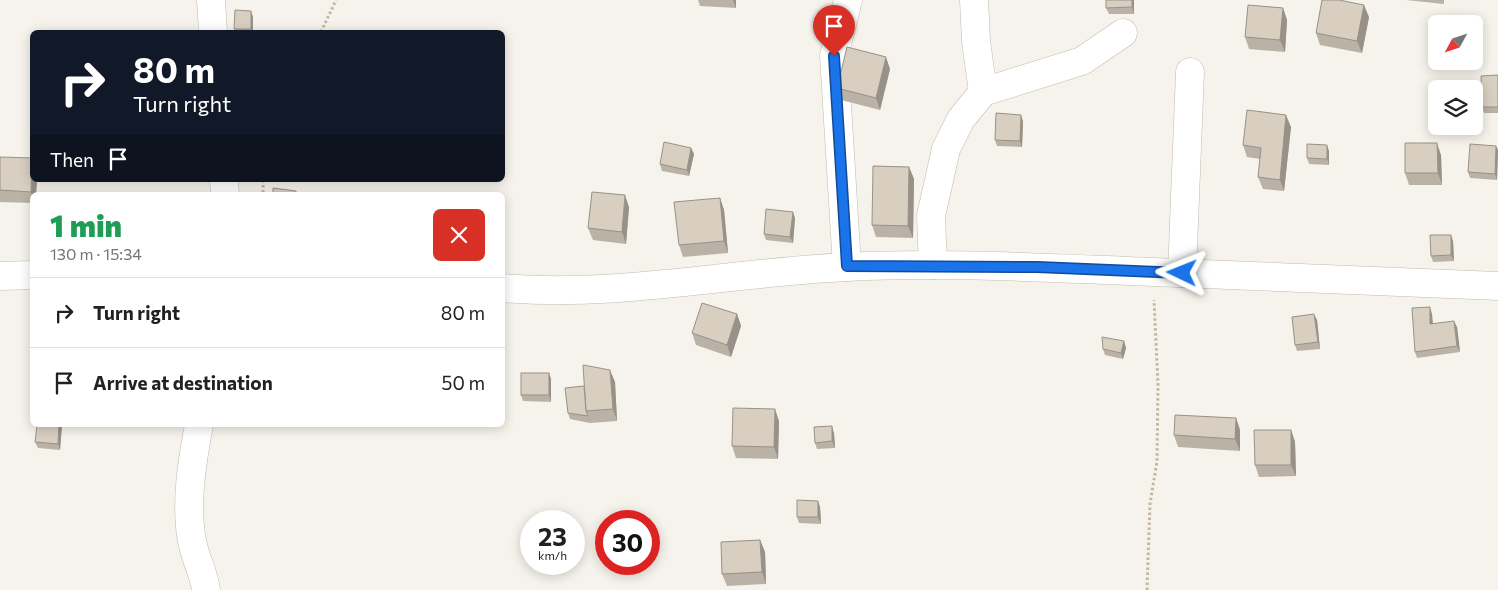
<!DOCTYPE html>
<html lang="en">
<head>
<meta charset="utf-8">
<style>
	body { margin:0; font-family:Commissioner,sans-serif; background:#f6f6f6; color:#202124; height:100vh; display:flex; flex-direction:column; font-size:19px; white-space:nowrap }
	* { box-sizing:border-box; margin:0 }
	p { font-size:16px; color:#757577 }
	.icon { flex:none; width:28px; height:28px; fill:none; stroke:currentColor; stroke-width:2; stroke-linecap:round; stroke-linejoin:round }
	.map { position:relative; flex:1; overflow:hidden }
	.side { position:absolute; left:30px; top:192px; width:475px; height:235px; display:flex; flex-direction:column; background:#fff; border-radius:8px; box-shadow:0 2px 12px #0003 }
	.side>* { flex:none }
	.top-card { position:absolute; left:30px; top:30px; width:475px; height:152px; border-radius:8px; box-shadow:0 2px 12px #0003; background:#111827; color:#fff; overflow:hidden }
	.needle { width:32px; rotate:230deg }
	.controls { position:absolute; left:1428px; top:15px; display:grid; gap:10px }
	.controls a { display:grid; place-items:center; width:55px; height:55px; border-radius:8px; background:#fff; box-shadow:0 2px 12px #0003; font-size:25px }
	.speed { position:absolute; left:520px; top:510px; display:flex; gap:10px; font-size:25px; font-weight:700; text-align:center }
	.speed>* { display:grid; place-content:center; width:65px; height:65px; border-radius:50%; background:#fff; box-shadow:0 2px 12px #0003; line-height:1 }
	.speed small { font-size:12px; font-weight:400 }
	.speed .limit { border:8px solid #d22; background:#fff; color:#111 }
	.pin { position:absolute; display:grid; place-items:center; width:42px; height:42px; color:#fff; margin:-51px -21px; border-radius:50% 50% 50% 0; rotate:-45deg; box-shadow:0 0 5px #0007 }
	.pin .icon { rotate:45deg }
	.me { position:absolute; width:55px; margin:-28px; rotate:272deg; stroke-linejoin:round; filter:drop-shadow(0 0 4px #0008) }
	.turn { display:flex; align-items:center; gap:18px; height:105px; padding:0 20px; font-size:22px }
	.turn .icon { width:65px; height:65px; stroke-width:2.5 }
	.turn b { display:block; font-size:35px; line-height:42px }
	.then { display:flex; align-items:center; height:48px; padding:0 20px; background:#0003; gap:10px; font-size:19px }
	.round { display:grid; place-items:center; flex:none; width:52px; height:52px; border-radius:8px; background:#f6f6f6 }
	.head { display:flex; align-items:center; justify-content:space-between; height:85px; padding:0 20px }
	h1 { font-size:30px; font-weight:800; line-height:38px; color:#1e9e55 }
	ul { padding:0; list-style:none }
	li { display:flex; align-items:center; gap:15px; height:70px; padding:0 20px; border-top:1px solid #e0e0e0 }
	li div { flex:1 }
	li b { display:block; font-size:19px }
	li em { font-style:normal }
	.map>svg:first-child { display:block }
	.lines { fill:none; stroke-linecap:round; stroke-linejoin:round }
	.minor-casing { stroke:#c2bbae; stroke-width:29 }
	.path { stroke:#c4b79f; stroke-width:3; stroke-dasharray:2.5 2.5; stroke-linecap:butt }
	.minor { stroke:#fff; stroke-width:28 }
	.wall { fill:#bab2a6 }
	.shaded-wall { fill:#979187 }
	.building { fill:#d8cfc1; stroke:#979187 }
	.route-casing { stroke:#114b97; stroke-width:12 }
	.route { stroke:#1a73e8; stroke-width:9 }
</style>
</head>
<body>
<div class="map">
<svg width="1498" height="590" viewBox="0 0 1498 590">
	<rect width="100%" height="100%" fill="#f6f3ec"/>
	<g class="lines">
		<g class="minor-casing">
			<g id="minor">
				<path d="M211 0 213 32"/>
				<path d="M974 0 976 41 983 92 1082 61 1123 33"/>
				<path d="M224 180 225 195"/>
				<path d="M933 265 931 216 946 149 961 119 983 92"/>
				<path d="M847 267 834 56 848 0"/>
				<path d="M1182 273 1190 72"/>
				<path d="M0 276 32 275"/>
				<path d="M502 288C617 298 733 272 847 267 949 262 1051 268 1153 272 1268 277 1383 281 1498 286"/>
				<path d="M199 425C192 462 185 504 192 541 195 558 204 573 206 590"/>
			</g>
		</g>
		<g class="path">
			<path d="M321 32 336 0"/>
			<path d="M263 180V195"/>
			<path d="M1147 590 1150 504 1157 461 1158 385 1154 300"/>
		</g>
		<use href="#minor" class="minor"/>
	</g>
	<g class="wall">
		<path d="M698 0H736V8L700 6Z"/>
		<path d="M1106 0H1134V14H1109L1106 8Z"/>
		<path d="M1406 0H1444V4Z"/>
		<path d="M1283 8 1287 20 1285 52 1249 49 1245 37Z"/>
		<path d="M253 17V32H235L234 29Z"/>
		<path d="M1369 17 1362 53 1320 45 1316 33Z"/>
		<path d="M890 69 880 110 841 100 837 88Z"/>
		<path d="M1498 75V113H1484L1482 107Z"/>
		<path d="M1023 121 1022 147 997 146 995 140Z"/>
		<path d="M1291 127 1284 191 1263 189 1258 177 1260 159 1247 157 1243 145Z"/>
		<path d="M1496 146 1498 150 1497 180 1470 178 1468 172Z"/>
		<path d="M691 148 694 154 689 176 662 171 660 164Z"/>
		<path d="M1329 151V165L1309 164 1307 158Z"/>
		<path d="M1441 155 1442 185H1409L1405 173Z"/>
		<path d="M0 157 32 180H37L36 195H32V203L0 202Z"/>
		<path d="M909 167 914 179 913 238 876 237 872 225Z"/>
		<path d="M720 198 724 210 728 253 683 257 679 245Z"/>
		<path d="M629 207 626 244 593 240 588 228Z"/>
		<path d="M795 218 793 243 766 240 764 234Z"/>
		<path d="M1453 241 1454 261 1433 262 1431 256Z"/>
		<path d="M737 314 741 326 731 357 696 345 692 333Z"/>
		<path d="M1432 314 1433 324 1457 327 1460 352 1417 358 1415 352Z"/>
		<path d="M1317 320 1320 349 1297 351 1295 345Z"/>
		<path d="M1124 341 1126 348 1123 359 1105 355 1103 349Z"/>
		<path d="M549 373 551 379V402L523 401 521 395Z"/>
		<path d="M615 382 617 421 590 423 570 419 568 413Z"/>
		<path d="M1236 418 1240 430V451L1178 447 1174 435Z"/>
		<path d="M779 421 778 459 736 458 732 446Z"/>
		<path d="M62 425 60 450 38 448 35 442Z"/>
		<path d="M1291 430 1295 442 1296 476 1259 477 1255 465Z"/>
		<path d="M834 433 835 448 817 449 815 443Z"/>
		<path d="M818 501 820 507 821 524 799 523 797 517Z"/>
		<path d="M760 540 765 552 766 584 727 586 722 574Z"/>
	</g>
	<g class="shaded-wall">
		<path d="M733 0H736V8Z"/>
		<path d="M1132 0H1134V14L1132 7Z"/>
		<path d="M1364 5 1369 17 1362 53 1357 41Z"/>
		<path d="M1283 8 1287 20 1285 52 1280 40Z"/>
		<path d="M251 11 253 17V32H252L251 29Z"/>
		<path d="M886 57 890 69 880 110 876 98Z"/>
		<path d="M1021 115 1023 121 1022 147 1020 141Z"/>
		<path d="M1286 115 1291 127 1284 191 1280 180Z"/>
		<path d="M1437 143 1441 155 1442 185 1438 173Z"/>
		<path d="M1327 145 1329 151V165L1327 159Z"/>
		<path d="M1496 146 1498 150 1497 180 1495 174Z"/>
		<path d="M691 148 694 154 689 176 687 170Z"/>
		<path d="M32 162V180H37L36 195H32V196L31 192Z"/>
		<path d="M909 167 914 179 913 238 908 226Z"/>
		<path d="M625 195 629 207 626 244 622 232Z"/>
		<path d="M720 198 724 210 728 253 724 241Z"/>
		<path d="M793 212 795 218 793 243 790 237Z"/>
		<path d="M1451 235 1453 241 1454 261 1451 255Z"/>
		<path d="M1430 307 1432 314 1433 331 1430 324Z"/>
		<path d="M737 314 741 326 731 357 727 345Z"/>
		<path d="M1314 314 1317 320 1320 349 1318 342Z"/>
		<path d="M1454 321 1457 327 1460 352 1457 346Z"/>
		<path d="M1124 341 1126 348 1123 359 1121 353Z"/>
		<path d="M610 370 615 382 617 421 613 409Z"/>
		<path d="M549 373 551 379V402L549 395Z"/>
		<path d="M775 409 779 421 778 459 774 447Z"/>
		<path d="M1236 418 1240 430V451L1235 439Z"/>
		<path d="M59 425H62L60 450 58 444Z"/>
		<path d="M832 426 834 433 835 448 832 441Z"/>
		<path d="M1291 430 1295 442 1296 476 1291 465Z"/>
		<path d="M818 501 820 507 821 524 818 517Z"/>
		<path d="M760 540 765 552 766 584 762 572Z"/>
	</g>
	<g class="building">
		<path d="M1106 0H1132V7L1106 8Z"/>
		<path d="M1322 0H1339L1364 5 1357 41 1316 33Z"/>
		<path d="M1248 5 1283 8 1280 40 1245 37Z"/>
		<path d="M235 10 251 11V29H234Z"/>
		<path d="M847 47 886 57 876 98 837 88Z"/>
		<path d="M1498 75V107H1482L1481 76Z"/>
		<path d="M1247 110 1286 115 1280 180 1258 177 1261 148 1243 145Z"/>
		<path d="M996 113 1021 115 1020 141 995 140Z"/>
		<path d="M664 142 691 148 687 170 660 164Z"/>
		<path d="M1405 143H1437L1438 173H1405Z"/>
		<path d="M1307 144 1327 145V159L1307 158Z"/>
		<path d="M1470 144 1496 146 1495 174 1468 172Z"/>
		<path d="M0 157 32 158 31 192 0 190Z"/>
		<path d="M873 166 909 167 908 226 872 225Z"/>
		<path d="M273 188 296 191V195H273Z"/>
		<path d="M592 192 625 195 622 232 588 228Z"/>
		<path d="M720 198 724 241 679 245 674 202Z"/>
		<path d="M766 209 793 212 790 237 764 234Z"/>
		<path d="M1430 235H1451V255L1431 256Z"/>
		<path d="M702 303 737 314 727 345 692 333Z"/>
		<path d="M1430 307V324L1454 321 1457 346 1415 352 1412 308Z"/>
		<path d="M1314 314 1318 342 1295 345 1292 317Z"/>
		<path d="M1102 337 1124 341 1121 353 1103 349Z"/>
		<path d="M583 365 610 370 613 409 586 411Z"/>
		<rect x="521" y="373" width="28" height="22"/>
		<path d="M584 386 586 411 588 416 568 413 565 388Z"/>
		<path d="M733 408 775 409 774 447 732 446Z"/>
		<path d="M1175 415 1236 418 1235 439 1174 435Z"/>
		<path d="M37 425H59L58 444 35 442Z"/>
		<path d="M832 426V441L815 443 814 427Z"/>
		<path d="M1254 430H1291V465H1255Z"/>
		<path d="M797 500 818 501V517H797Z"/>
		<path d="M760 540 762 572 722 574 721 542Z"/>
	</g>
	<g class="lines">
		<g class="route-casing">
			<path id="route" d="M834 56 847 266 1037 267 1182 273"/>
		</g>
		<use href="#route" class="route"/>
	</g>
</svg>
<div class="controls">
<a><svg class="needle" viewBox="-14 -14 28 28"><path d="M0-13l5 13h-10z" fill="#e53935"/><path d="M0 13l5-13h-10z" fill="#757577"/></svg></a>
<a><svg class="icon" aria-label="layers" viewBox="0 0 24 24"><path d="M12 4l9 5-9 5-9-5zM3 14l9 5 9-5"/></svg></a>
</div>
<div class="speed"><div>23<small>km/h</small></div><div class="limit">30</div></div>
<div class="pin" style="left:834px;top:56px;background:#d93025"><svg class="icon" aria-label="arrive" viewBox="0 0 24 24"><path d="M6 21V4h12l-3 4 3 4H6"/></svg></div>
<svg class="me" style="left:1182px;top:273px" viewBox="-20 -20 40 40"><path d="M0-17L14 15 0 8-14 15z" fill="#1a73e8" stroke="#fff" stroke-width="4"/></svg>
<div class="top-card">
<div class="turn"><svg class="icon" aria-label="right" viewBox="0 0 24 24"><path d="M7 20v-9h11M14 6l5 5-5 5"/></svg><div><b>80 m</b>Turn right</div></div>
<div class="then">Then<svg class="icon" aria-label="arrive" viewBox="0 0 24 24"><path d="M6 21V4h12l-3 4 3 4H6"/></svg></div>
</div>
<section class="side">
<div class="head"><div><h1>1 min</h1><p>130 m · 15:34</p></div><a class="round" style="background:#d93025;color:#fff"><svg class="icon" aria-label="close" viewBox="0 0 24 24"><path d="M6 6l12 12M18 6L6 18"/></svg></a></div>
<ul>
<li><svg class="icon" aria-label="right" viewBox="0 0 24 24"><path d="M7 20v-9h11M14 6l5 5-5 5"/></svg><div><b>Turn right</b></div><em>80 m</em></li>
<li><svg class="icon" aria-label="arrive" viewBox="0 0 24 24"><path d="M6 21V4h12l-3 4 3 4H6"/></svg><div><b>Arrive at destination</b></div><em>50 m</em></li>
</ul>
</section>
</div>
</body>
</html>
